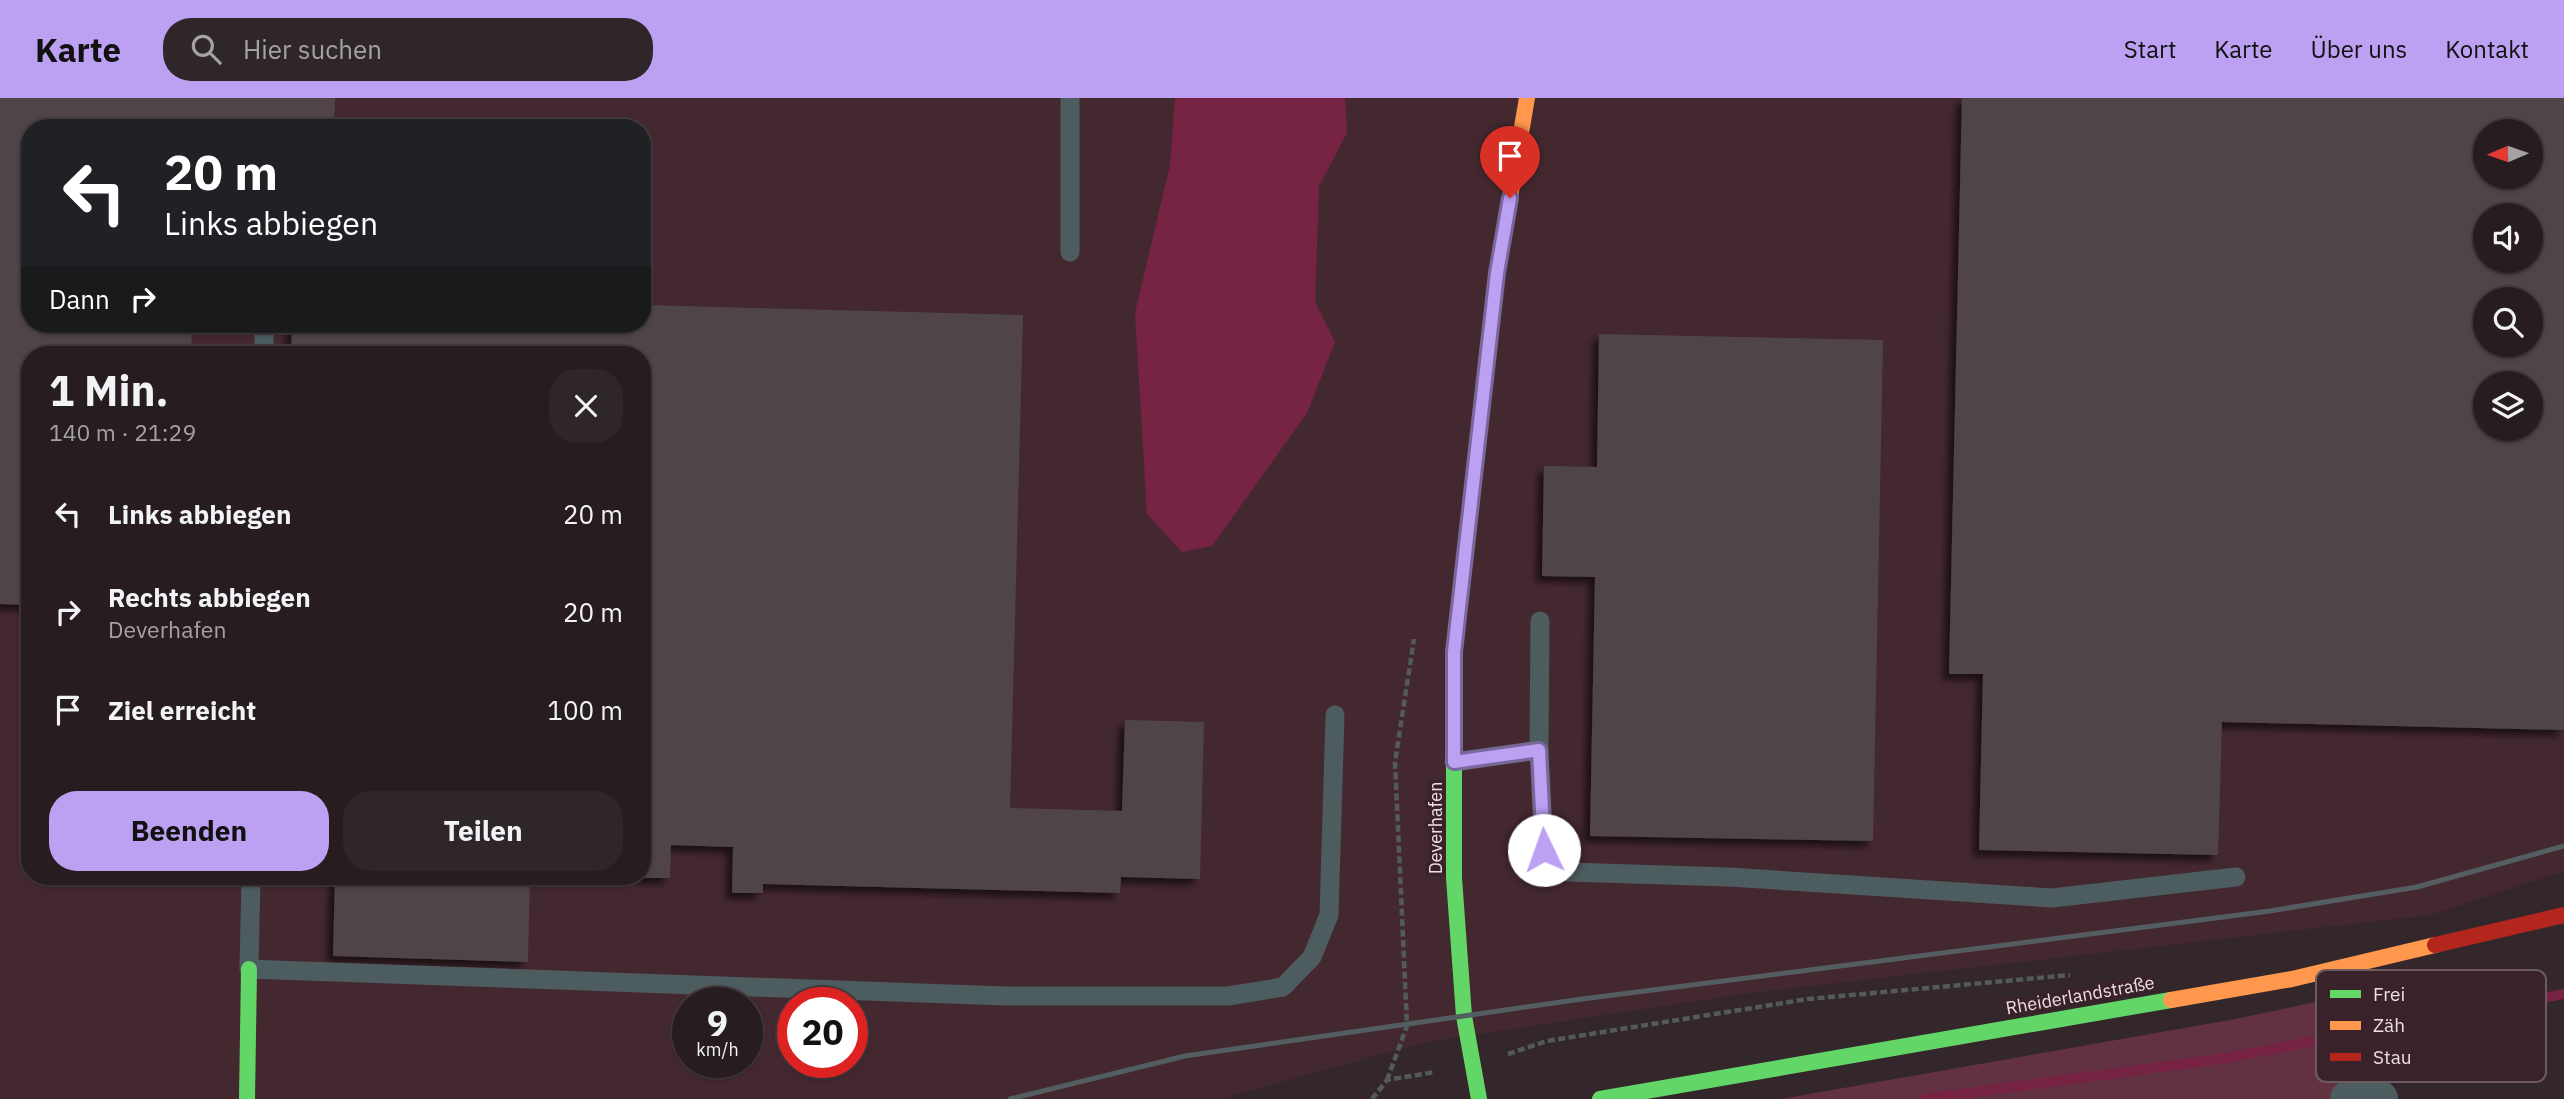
<!DOCTYPE html>
<html lang="de">
<head>
<meta charset="utf-8">
<style>
	body { margin:0; font-family:"IBM Plex Sans",sans-serif; background:#2f2629; color:#f1f3f6; height:100vh; display:flex; flex-direction:column; font-size:26px; white-space:nowrap }
	* { box-sizing:border-box; margin:0 }
	p { font-size:23px; color:#a4a2a5 }
	.icon { flex:none; width:38px; height:38px; fill:none; stroke:currentColor; stroke-width:2; stroke-linecap:round; stroke-linejoin:round }
	.map { position:relative; flex:1; overflow:hidden }
	.details { position:absolute; left:21px; top:248px; width:630px; height:539px; display:flex; flex-direction:column; background:#271d20; border-radius:28px; box-shadow:0 2px 5px #0004,0 0 0 2px #433b3e }
	.details>* { flex:none }
	.guide { position:absolute; left:21px; top:21px; width:630px; height:214px; border-radius:28px; box-shadow:0 2px 5px #0004,0 0 0 2px #433b3e; background:#202124; color:#fff; overflow:hidden }
	.needle { width:46px; rotate:268deg }
	.tools { position:absolute; left:2473px; top:21px; display:grid; gap:14px }
	.tools a { display:grid; place-items:center; width:70px; height:70px; border-radius:50%; background:#271d20; box-shadow:0 2px 5px #0004,0 0 0 2px #433b3e; font-size:35px }
	.speed { position:absolute; left:672px; top:889px; display:flex; gap:14px; font-size:35px; font-weight:700; text-align:center }
	.speed>* { display:grid; place-content:center; width:91px; height:91px; border-radius:50%; background:#271d20; box-shadow:0 2px 5px #0004,0 0 0 2px #433b3e; line-height:1 }
	.speed small { font-size:18px; font-weight:400 }
	.speed .limit { border:10px solid #d22; background:#fff; color:#111 }
	.pin { position:absolute; display:grid; place-items:center; width:60px; height:60px; color:#fff; margin:-72px -30px; border-radius:50% 50% 50% 0; rotate:-45deg; box-shadow:0 0 7px #0007 }
	.pin .icon { rotate:45deg }
	.me { position:absolute; width:77px; margin:-38px; rotate:357deg; stroke-linejoin:round; filter:drop-shadow(0 0 5px #0008) }
	.turn { display:flex; align-items:center; gap:24px; height:147px; padding:0 28px; font-size:32px }
	.turn .icon { width:91px; height:91px; stroke-width:2.5 }
	.turn b { display:block; font-size:49px; line-height:60px }
	.then { display:flex; align-items:center; height:66px; padding:0 28px; background:#0003; gap:14px; font-size:26px }
	.round { display:grid; place-items:center; flex:none; width:74px; height:74px; border-radius:28px; background:#2f2629 }
	.overview { display:flex; align-items:center; justify-content:space-between; height:119px; padding:0 28px }
	h1 { font-size:42px; font-weight:700; line-height:52px }
	.cta { display:flex; gap:14px; margin-top:auto; padding:14px 28px }
	.cta a { flex:1; height:80px; border-radius:28px; background:#bca0f2; color:#111; font-size:28px; font-weight:700; line-height:80px; text-align:center }
	.cta a+a { background:#2f2629; color:#f1f3f6 }
	ul { padding:0; list-style:none }
	li { display:flex; align-items:center; gap:21px; height:98px; padding:0 28px }
	li div { flex:1 }
	li b { display:block; font-size:26px }
	li em { font-style:normal }
	header { display:flex; align-items:center; gap:42px; box-sizing:border-box; height:98px; padding:0 35px; background:#bca0f2; color:#111 }
	header strong { font-size:33px }
	nav { display:flex; gap:38px; margin-inline-start:auto; font-size:24px }
	.search { width:490px; height:63px; background:#2f2629; display:flex; align-items:center; gap:18px; box-sizing:border-box; padding:0 24px; border-radius:28px; color:#a4a2a5; font-size:26px }
	.map>svg:first-child { display:block }
	.built { fill:#442830; fill-rule:evenodd }
	.green { fill:#633242 }
	.water { fill:#772344 }
	.lines { fill:none; stroke-linecap:round; stroke-linejoin:round }
	.stream { stroke:#772344; stroke-width:10 }
	.building { fill:#504548; fill-rule:evenodd; filter:url(#shadow) }
	.path { stroke:#525a5c; stroke-width:4.5; stroke-dasharray:7 3.5; stroke-linecap:butt }
	.lane { stroke:#4d5c5f; stroke-width:19 }
	.street { stroke:#4d5c5f; stroke-width:38 }
	.fast { stroke:#63d668; stroke-width:16 }
	.slow { stroke:#ff974d; stroke-width:16 }
	.jam { stroke:#b3261e; stroke-width:16 }
	.rail { stroke:#545d5f; stroke-width:5 }
	.route-casing { stroke:#7a689d; stroke-width:18 }
	.route { stroke:#bca0f2; stroke-width:12 }
	.labels { text-anchor:middle; dominant-baseline:central; stroke-width:7; stroke-linejoin:round; paint-order:stroke }
	.street-label { font-size:18px; fill:#efdee3; stroke:#392229 }
	.key { fill:#392229; stroke:#705a61; stroke-width:2 }
	.key-label { font-size:19px; fill:#efdee3 }
</style>
</head>
<body>
<header>
<strong>Karte</strong>
<div class="search"><svg class="icon" aria-label="search" viewBox="0 0 24 24"><circle cx="10" cy="10" r="6"/><path d="M15 15l6 6"/></svg>Hier suchen</div>
<nav><a>Start</a><a>Karte</a><a>Über uns</a><a>Kontakt</a></nav>
</header>
<div class="map">
<svg width="2564" height="1001" viewBox="0 0 2564 1001">
	<defs>
		<filter id="shadow"><feDropShadow dx="-6" dy="6" stdDeviation="3.5" flood-color="#0009"/></filter>
	</defs>
	<rect width="100%" height="100%" fill="#34272b"/>
	<path class="built" d="M0 0H2564V773L2431 817 1750 895 1426 944 1219 1001H0ZM30 30H642V226H30ZM2485 33H2530V79H2485ZM2485 117H2530V163H2485ZM2485 201H2530V247H2485ZM30 257H642V779H30ZM2485 285H2530V331H2485ZM688 905H747V964H688ZM793 905H852V964H793Z"/>
	<path class="green" d="M2417 883 2364 975 2332 1001H1781L2230 922Z"/>
	<path class="water" d="M1175 0H1345L1347 35 1319 88 1315 204 1335 244 1307 315 1212 448 1182 454 1147 416 1135 215 1170 67Z"/>
	<g class="lines">
		<path class="stream" d="M1924 1001 2220 961 2564 896"/>
	</g>
	<g class="building">
		<path d="M0 0H335L334 30H30V226H192L191 257H30V507L0 506Z"/>
		<path d="M1962 0H2564V632L2222 624 2218 757 1979 752 1983 576H1949ZM2485 33H2530V79H2485ZM2485 117H2530V163H2485ZM2485 201H2530V247H2485ZM2485 285H2530V331H2485Z"/>
		<path d="M642 207 1023 217 1010 710 1122 713 1125 622 1204 624 1200 781 1121 779 1120 795 763 786V795H732L733 749 671 747 670 780H642V257H291L292 226H642Z"/>
		<path d="M1599 236 1883 242 1873 743 1590 738 1595 479 1542 478 1544 368 1597 369Z"/>
		<path d="M335 779H530L528 864 333 858Z"/>
	</g>
	<g class="lines">
		<g class="path">
			<path d="M1508 956 1547 943 1808 901 2070 877"/>
			<path d="M1387 982 1407 928 1395 664 1414 541"/>
			<path d="M1372 1001 1387 982 1435 974"/>
		</g>
		<g class="lane">
			<path d="M1070 154V0"/>
			<path d="M264 257V226"/>
			<path d="M1540 523 1539 652 1544 752 1551 766 1568 774 1729 779 2052 800 2236 779"/>
			<path d="M1454 664 1539 652"/>
			<path d="M251 779 249 871 1005 898H1228L1283 889 1312 859 1329 817 1335 617"/>
		</g>
		<path class="street" d="M2349 1001 2360 992 2379 1001"/>
		<g class="fast">
			<path d="M247 1001 249 871"/>
			<path d="M1479 1001 1464 918 1454 780V554L1488 250"/>
			<path d="M1600 1001 2171 902"/>
		</g>
		<g class="slow">
			<path d="M1488 250 1497 175 1527 0"/>
			<path d="M2171 902 2292 881 2435 847"/>
		</g>
		<path class="jam" d="M2435 847 2564 817"/>
		<path class="rail" d="M1010 1001 1185 958 1582 901 2270 813 2417 789 2564 748"/>
	</g>
	<g class="lines">
		<g class="route-casing">
			<path id="route" d="M1510 100 1497 175 1454 554V664L1539 652 1544 752"/>
		</g>
		<use href="#route" class="route"/>
	</g>
	<g class="labels">
		<g class="street-label">
			<text transform="translate(1435 730) rotate(-90)">Deverhafen</text>
			<text transform="translate(2080 897) rotate(-10)">Rheiderlandstraße</text>
		</g>
	</g>
	<rect x="2316" y="872" width="230" height="112" rx="10" class="key"/>
	<rect x="2330" y="892" width="31" height="8" fill="#63d668"/>
	<rect x="2330" y="923" width="31" height="9" fill="#ff974d"/>
	<rect x="2330" y="955" width="31" height="8" fill="#b3261e"/>
	<g class="key-label">
		<text x="2373" y="903">Frei</text>
		<text x="2373" y="934">Zäh</text>
		<text x="2373" y="966">Stau</text>
	</g>
</svg>
<div class="tools">
<a><svg class="needle" viewBox="-14 -14 28 28"><path d="M0-13l5 13h-10z" fill="#e53935"/><path d="M0 13l5-13h-10z" fill="#a4a2a5"/></svg></a>
<a><svg class="icon" aria-label="sound" viewBox="0 0 24 24"><path d="M4 9h4l5-4v14l-5-4H4zM17 9q2 3 0 6"/></svg></a>
<a><svg class="icon" aria-label="search" viewBox="0 0 24 24"><circle cx="10" cy="10" r="6"/><path d="M15 15l6 6"/></svg></a>
<a><svg class="icon" aria-label="layers" viewBox="0 0 24 24"><path d="M12 4l9 5-9 5-9-5zM3 14l9 5 9-5"/></svg></a>
</div>
<div class="speed"><div>9<small>km/h</small></div><div class="limit">20</div></div>
<div class="pin" style="left:1510px;top:100px;background:#d93025"><svg class="icon" aria-label="arrive" viewBox="0 0 24 24"><path d="M6 21V4h12l-3 4 3 4H6"/></svg></div>
<svg class="me" style="left:1544px;top:752px" viewBox="-20 -20 40 40"><circle r="19" fill="#fff"/><path d="M0-13L10 11 0 6-10 11z" fill="#bca0f2"/></svg>
<div class="guide">
<div class="turn"><svg class="icon" aria-label="left" viewBox="0 0 24 24"><path d="M17 20v-9H6M10 6l-5 5 5 5"/></svg><div><b>20 m</b>Links abbiegen</div></div>
<div class="then">Dann<svg class="icon" aria-label="right" viewBox="0 0 24 24"><path d="M7 20v-9h11M14 6l5 5-5 5"/></svg></div>
</div>
<section class="details">
<div class="overview"><div><h1>1 Min.</h1><p>140 m · 21:29</p></div><a class="round"><svg class="icon" aria-label="close" viewBox="0 0 24 24"><path d="M6 6l12 12M18 6L6 18"/></svg></a></div>
<ul>
<li><svg class="icon" aria-label="left" viewBox="0 0 24 24"><path d="M17 20v-9H6M10 6l-5 5 5 5"/></svg><div><b>Links abbiegen</b></div><em>20 m</em></li>
<li><svg class="icon" aria-label="right" viewBox="0 0 24 24"><path d="M7 20v-9h11M14 6l5 5-5 5"/></svg><div><b>Rechts abbiegen</b><p>Deverhafen</p></div><em>20 m</em></li>
<li><svg class="icon" aria-label="arrive" viewBox="0 0 24 24"><path d="M6 21V4h12l-3 4 3 4H6"/></svg><div><b>Ziel erreicht</b></div><em>100 m</em></li>
</ul>
<div class="cta"><a>Beenden</a><a>Teilen</a></div>
</section>
</div>
</body>
</html>
